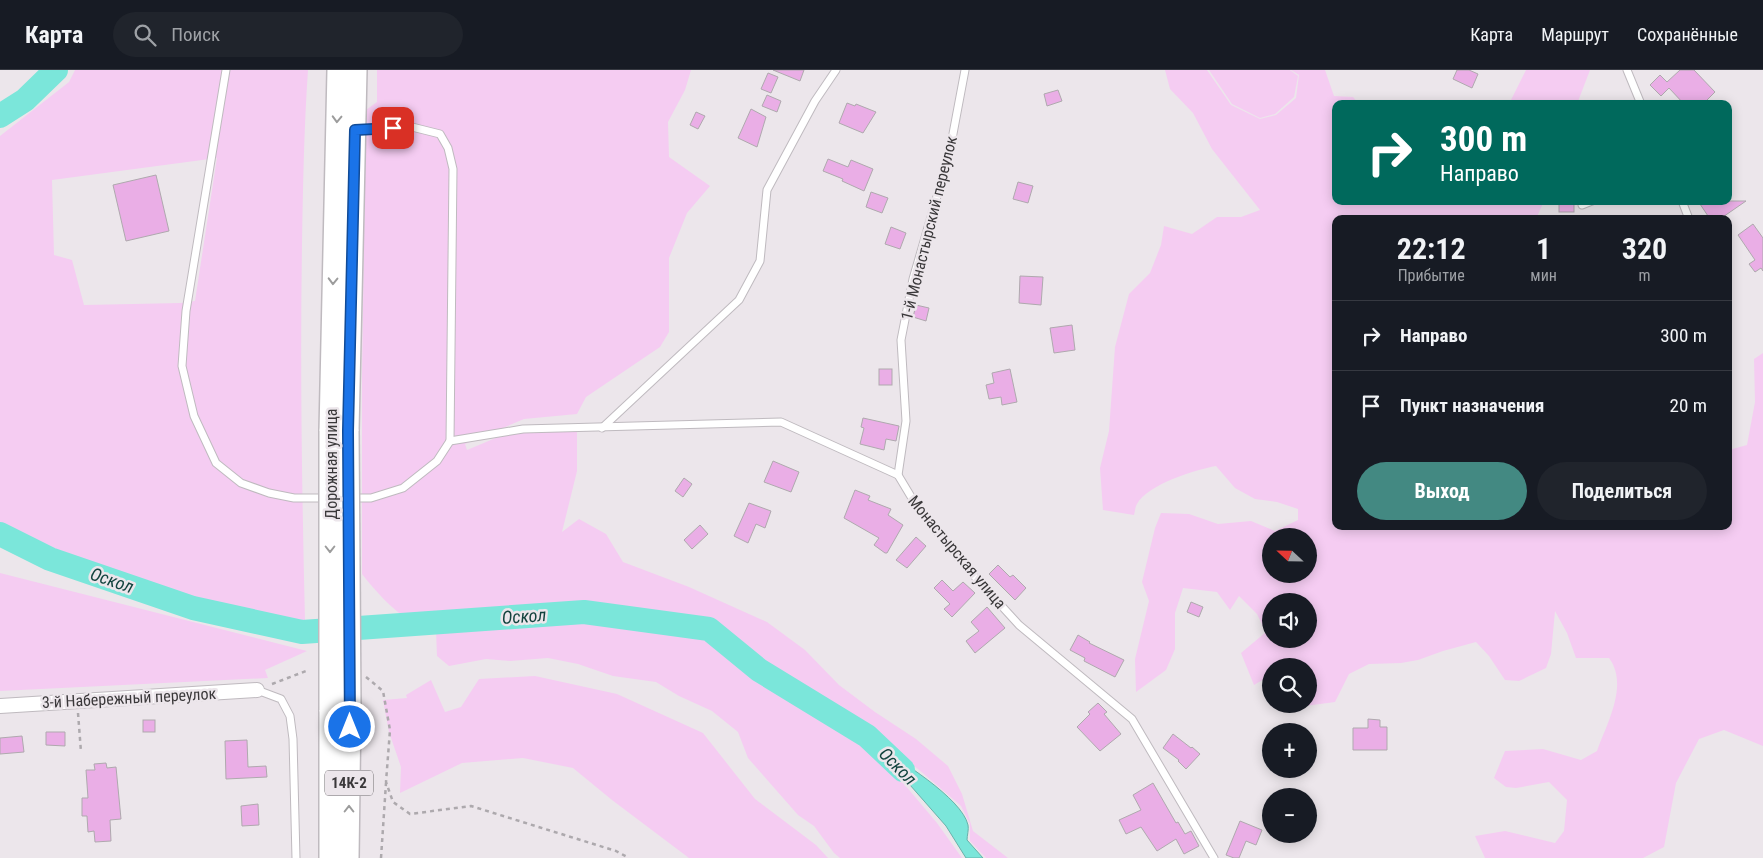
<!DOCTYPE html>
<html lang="ru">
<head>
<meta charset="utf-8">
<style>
	body { margin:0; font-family:"Roboto Condensed",sans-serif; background:#20242c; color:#f1f3f6; height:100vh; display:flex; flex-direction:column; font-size:19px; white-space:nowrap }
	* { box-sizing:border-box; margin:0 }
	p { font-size:16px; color:#9ea1a6 }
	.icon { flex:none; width:28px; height:28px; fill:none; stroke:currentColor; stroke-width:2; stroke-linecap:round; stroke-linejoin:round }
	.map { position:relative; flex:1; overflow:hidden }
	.drawer { position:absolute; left:1332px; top:145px; width:400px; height:315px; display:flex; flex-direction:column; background:#171b24; border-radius:10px; box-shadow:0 2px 12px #0003 }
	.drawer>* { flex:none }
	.hud { position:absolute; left:1332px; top:30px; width:400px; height:105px; border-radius:10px; box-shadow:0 2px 12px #0003; background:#00695c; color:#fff; overflow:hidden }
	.needle { width:32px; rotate:292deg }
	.buttons { position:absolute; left:1262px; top:458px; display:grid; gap:10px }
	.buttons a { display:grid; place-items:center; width:55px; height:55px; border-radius:50%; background:#171b24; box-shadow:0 2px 12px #0003; font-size:25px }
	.pin { position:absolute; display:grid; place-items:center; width:42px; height:42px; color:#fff; margin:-21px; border-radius:10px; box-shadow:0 2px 8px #0006 }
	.me { position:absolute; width:55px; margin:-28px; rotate:0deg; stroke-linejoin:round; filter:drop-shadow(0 0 4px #0008) }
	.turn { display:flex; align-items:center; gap:18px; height:105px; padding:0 25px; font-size:22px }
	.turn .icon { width:65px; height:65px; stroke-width:2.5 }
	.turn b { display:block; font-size:35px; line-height:42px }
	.eta { display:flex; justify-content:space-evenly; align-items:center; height:85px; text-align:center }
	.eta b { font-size:30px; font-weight:700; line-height:35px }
	.primary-button { display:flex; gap:10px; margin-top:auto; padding:10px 25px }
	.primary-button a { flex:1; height:58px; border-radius:30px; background:#438982; color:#fff; font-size:20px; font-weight:700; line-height:58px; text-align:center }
	.primary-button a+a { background:#20242c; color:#f1f3f6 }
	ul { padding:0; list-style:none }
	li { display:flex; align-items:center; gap:15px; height:70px; padding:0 25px; border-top:1px solid #363941 }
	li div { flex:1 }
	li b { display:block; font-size:19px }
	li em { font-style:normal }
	header { display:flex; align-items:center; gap:30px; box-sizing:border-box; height:70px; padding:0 25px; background:#171b24; border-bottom:1px solid #363941 }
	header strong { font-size:24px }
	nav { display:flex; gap:28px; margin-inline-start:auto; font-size:18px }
	.search { width:350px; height:45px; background:#20242c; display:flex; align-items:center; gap:12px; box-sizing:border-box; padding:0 18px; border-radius:28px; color:#9ea1a6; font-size:19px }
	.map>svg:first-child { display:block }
	.green { fill:#f5ccf2; fill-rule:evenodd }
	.water { fill:#7be6da; stroke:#68b2aa }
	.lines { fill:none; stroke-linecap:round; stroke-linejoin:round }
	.river { stroke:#7be6da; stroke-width:24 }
	.building { fill:#eaaee6; stroke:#afa9ae }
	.service-casing { stroke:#bfbabf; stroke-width:9 }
	.minor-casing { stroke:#bfbabf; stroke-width:16 }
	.primary-casing { stroke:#bfbabf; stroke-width:24 }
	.path { stroke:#ada9ad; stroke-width:2.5; stroke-dasharray:4 4; stroke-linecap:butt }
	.service { stroke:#fff; stroke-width:7 }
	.minor { stroke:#fff; stroke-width:14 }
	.primary { stroke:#fff; stroke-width:21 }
	.primary-bridge-casing { stroke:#bfbabf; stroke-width:24; stroke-linecap:butt }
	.primary-bridge { stroke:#fff; stroke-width:21 }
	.oneway { stroke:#9c9c9c }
	.route-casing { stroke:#114b97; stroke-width:12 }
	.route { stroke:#1a73e8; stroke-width:9 }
	.labels { text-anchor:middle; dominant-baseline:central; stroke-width:5; stroke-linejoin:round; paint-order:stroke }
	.shield { fill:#ece6eb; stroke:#6f6c6f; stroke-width:1 }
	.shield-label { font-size:15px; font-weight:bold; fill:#3a383a }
	.street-label { font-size:16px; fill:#3a383a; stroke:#ece6eb }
	.water-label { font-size:18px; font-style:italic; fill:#12433e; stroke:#ece6eb }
</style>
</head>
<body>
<header>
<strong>Карта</strong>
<div class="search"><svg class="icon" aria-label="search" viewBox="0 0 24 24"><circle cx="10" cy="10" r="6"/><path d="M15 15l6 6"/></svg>Поиск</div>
<nav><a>Карта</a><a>Маршрут</a><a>Сохранённые</a></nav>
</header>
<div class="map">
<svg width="1763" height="788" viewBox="0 0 1763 788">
	<rect width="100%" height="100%" fill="#ece6eb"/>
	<g class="green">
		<path d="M75 0H308C304 58 303 116 302 175 300 300 302 425 305 551L176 524 80 491 9 460 0 454V66L69 12ZM217 88 195 231 181 233 84 235 72 190 54 185 52 110Z"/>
		<path d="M377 0H691L685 20 668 52 669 87 710 116 687 143 669 188V262L660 277 586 327 577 344 524 349 465 374 467 380 524 356 577 354V401L562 462 579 449 606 464 623 492 689 517 767 552 805 580 839 615 875 642 916 669 948 696 962 724 973 761 1008 788H986L970 771V754L961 736 918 699 870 663 762 596 710 555 585 537 410 551C391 538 376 522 362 504V308L366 40 377 32Z"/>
		<path d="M1165 0H1207L1231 35 1260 49 1276 45 1296 28 1299 5 1291 0H1325L1334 26 1353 27 1359 34H1336V131H1544L1536 149H1336V456H1729V380L1747 375 1755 332 1754 289 1763 283V676L1724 660 1699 669 1676 713 1664 777 1643 788H1485L1475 766 1505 761 1555 773 1564 761 1567 730 1549 712 1516 718 1506 717 1494 708 1505 681 1543 679 1581 690 1597 681C1607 653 1629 615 1609 588H1576L1567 563 1555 541 1551 584 1546 598 1519 611 1505 610 1489 586 1476 572 1443 581 1418 590 1401 593 1369 594 1349 604 1335 632 1305 636 1303 634H1309V596H1271V605L1254 615 1241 583 1266 562 1257 544 1239 526 1230 540 1217 522 1183 518 1175 543V579L1166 600 1136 622 1135 589 1149 531 1142 512 1155 458 1161 443 1189 444 1218 454 1251 451 1275 461 1298 450V439L1277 432 1255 429 1235 418 1216 396C1195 400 1148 414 1137 434 1135 437 1135 442 1134 445L1103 440 1100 398 1109 361 1115 277 1129 224 1150 203 1161 175 1164 156 1192 164 1217 147H1241L1260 140 1212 79 1193 43 1170 19ZM1271 466H1309V504H1271ZM1271 531H1309V569H1271Z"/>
		<path d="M1209 0H1290L1298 6 1294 27 1275 44 1260 48 1232 34Z"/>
		<path d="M1526 0H1590L1577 34H1509Z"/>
		<path d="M0 503 307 581 265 600 268 608 0 621Z"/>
		<path d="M592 550 707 567 752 604 853 664 894 702 937 753 962 788H840L834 783 814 756 798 745 748 688 738 662 712 641 679 626 656 612 613 606 578 594 548 588 510 591 486 589 449 596 437 586 436 561Z"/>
		<path d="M535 606 617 624 703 663 755 729 816 775 828 788H689L612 730 573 698 523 688 462 693 400 723 401 697 389 662 383 630 407 628 406 625 431 610 445 642 461 637 479 609Z"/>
	</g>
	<path class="water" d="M874 674C898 689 962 728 968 755 969 759 967 766 967 770L983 788H966L946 756Z"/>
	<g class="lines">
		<g class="river">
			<path d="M0 46 25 30 56 0"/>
			<path d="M0 464 50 489 193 538 302 562 584 542 709 559 759 600 867 666 903 700"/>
		</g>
	</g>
	<g class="building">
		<path d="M773 0H804L800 11Z"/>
		<path d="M1457 0H1469L1478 4 1472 18 1453 9Z"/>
		<path d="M1680 0H1694L1715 22 1703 34H1684L1669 18 1661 26 1650 15 1660 5 1667 12Z"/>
		<path d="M768 3 778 7 771 23 761 19Z"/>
		<path d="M1058 20 1062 31 1047 36 1044 24Z"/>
		<path d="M767 25 781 31 777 42 762 36Z"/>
		<path d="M847 33 855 36 856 34 876 42 863 63 839 53Z"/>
		<path d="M751 39 766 47 757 77 738 68Z"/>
		<path d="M696 42 705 46 698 59 690 55Z"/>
		<path d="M828 89 848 97 851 90 873 99 864 121 842 111 843 109 823 101Z"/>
		<path d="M156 105 169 161 126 171 113 115Z"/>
		<path d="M1018 112 1033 116 1028 133 1013 129Z"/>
		<path d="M871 122 888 128 882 143 866 137Z"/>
		<rect x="1559" y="131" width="15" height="11"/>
		<path d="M1698 131H1746L1720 149H1710Z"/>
		<path d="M1753 154 1763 168V201L1761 198 1755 202 1749 194 1755 190 1738 165Z"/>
		<path d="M891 157 906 163 900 179 885 174Z"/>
		<path d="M1020 206 1043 207 1041 235 1019 233Z"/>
		<path d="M916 235 929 238 926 251 913 247Z"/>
		<path d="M1072 255 1075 280 1054 283 1050 258Z"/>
		<rect x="879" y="299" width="13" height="16"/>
		<path d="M1010 299 1017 332 1002 335 1001 327 989 329 986 315 994 313 992 303Z"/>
		<path d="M863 348 899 356 896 371 886 369 884 380 860 374 864 358 861 357Z"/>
		<path d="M773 391 799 402 791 422 764 412Z"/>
		<path d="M684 408 692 414 683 427 675 421Z"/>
		<path d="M855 420 870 426 868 430 891 439 888 445 903 455 887 483H885L874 475 879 468 844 448Z"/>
		<path d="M749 433 771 441 765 458 756 454 748 473 734 466Z"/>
		<path d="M700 455 708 464 692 479 684 470Z"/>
		<path d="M916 467 926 476 907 498 896 490Z"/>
		<path d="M998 495 1010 507 1013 505 1026 518 1015 530 989 504Z"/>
		<path d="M942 510 953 521 963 512 975 523 952 547 944 539 950 534 934 518Z"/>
		<path d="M1191 532 1203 537 1199 547 1187 542Z"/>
		<path d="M987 537 1005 558 975 583 966 571 979 561 971 552Z"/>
		<path d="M1078 565 1090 572 1089 573 1124 590 1115 607 1084 591 1085 588 1070 580Z"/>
		<path d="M1098 633 1107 642 1104 644 1121 664 1100 681 1077 657 1090 644 1088 642Z"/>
		<path d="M1368 649 1380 650V657H1387V680H1353V658H1368Z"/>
		<rect x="143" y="650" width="12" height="12"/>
		<path d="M46 662H65V676L46 675Z"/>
		<path d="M1173 664 1191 678 1192 677 1200 684 1186 699 1178 691 1179 690 1163 678Z"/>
		<path d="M22 666 24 682 0 684V668Z"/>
		<path d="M247 670 248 697 266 696 267 707 226 709 225 671Z"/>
		<path d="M106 693 107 698 116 697 121 749 110 750 111 771 95 772 94 761 88 762 87 746H82V728H88L86 700H95L94 694Z"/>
		<path d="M1153 713 1176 753 1178 752 1185 764 1191 761 1199 776 1184 784 1176 769 1157 781 1141 757 1126 764 1119 750 1141 740 1133 725Z"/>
		<path d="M258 734 259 755 242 756 241 736Z"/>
		<path d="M1240 751 1262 760 1256 775 1246 771 1239 788H1234L1226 785Z"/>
	</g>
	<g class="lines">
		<g class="service-casing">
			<g id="service">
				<path d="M226 0 186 241 182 296 194 346 216 393 241 413 269 423 294 428H329"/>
				<path d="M1627 0 1641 34"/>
				<path d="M357 60 412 57 440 64 448 78 453 99 450 371"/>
				<path d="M1682 131 1689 149"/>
				<path d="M1582 135 1592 131"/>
				<path d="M602 358 739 230 760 191 767 120 815 31 836 0"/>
				<path d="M898 405 906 351 901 270 913 209 949 85 965 0"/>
				<path d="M352 428H371L403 418 437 391 450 371 523 359 781 352 898 405 919 440 966 497 1019 555 1132 649 1214 788"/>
				<path d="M257 620 281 629 290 646 293 669 296 788"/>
			</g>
		</g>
		<g class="minor-casing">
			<path id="minor" d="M0 636 257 620"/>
		</g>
		<g class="primary-casing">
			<g id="primary">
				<path d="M330 361 338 0"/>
				<path d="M348 361 356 0"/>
				<path d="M330 788V640"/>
				<path d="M348 788 350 638"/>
			</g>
		</g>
		<g class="path">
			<path d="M366 607 383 621 390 660 386 712 393 732 410 744 471 736 616 781 629 788"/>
			<path d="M272 614 306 601"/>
			<path d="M78 643 81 682"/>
			<path d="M381 788 386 713"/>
		</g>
		<use href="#service" class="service"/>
		<use href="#minor" class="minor"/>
		<use href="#primary" class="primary"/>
		<g class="primary-bridge-casing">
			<g id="primary-bridge">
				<path d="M348 361 350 638"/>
				<path d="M330 640V361"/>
			</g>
		</g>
		<use href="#primary-bridge" class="primary-bridge"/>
	</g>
	<defs><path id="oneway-chevron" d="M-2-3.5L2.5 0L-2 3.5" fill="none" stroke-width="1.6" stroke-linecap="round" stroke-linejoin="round" transform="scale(1.25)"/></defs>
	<g class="oneway">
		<use href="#oneway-chevron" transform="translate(337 49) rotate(92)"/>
		<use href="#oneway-chevron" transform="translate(333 211) rotate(91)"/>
		<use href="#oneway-chevron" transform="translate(330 479) rotate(90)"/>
		<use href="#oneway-chevron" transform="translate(349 739) rotate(-90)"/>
	</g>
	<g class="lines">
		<g class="route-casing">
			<path id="route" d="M350 657 348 361 355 60 393 58"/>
		</g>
		<use href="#route" class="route"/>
	</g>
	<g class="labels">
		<rect class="shield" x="325" y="700.5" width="48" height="25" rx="4"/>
		<g class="shield-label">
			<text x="349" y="713">14К-2</text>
		</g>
		<g class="street-label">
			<text transform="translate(929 158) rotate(-76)">1-й Монастырский переулок</text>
			<text transform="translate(331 394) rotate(-90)">Дорожная улица</text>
			<text transform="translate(957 482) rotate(50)">Монастырская улица</text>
			<text transform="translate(129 628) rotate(-3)">3-й Набережный переулок</text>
		</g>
		<g class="water-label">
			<text transform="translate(112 510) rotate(19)">Оскол</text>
			<text transform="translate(524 546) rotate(-4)">Оскол</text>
			<text transform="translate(898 696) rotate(45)">Оскол</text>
		</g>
	</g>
</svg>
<div class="buttons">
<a><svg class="needle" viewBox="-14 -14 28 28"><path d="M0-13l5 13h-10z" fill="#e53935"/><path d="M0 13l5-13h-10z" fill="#9ea1a6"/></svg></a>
<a><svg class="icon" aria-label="sound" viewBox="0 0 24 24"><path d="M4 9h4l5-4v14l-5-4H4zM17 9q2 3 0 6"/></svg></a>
<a><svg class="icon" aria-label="search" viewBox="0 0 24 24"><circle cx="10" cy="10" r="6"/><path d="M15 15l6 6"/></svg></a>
<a>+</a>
<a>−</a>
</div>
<div class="pin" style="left:393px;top:58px;background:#d93025"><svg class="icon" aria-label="arrive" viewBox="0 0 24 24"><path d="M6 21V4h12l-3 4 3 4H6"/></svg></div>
<svg class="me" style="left:350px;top:657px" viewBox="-20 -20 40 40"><circle r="17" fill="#1a73e8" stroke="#fff" stroke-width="3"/><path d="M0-11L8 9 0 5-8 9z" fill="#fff"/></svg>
<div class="hud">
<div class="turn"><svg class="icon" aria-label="right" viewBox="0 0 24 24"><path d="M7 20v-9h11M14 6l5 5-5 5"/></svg><div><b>300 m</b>Направо</div></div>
</div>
<section class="drawer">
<div class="eta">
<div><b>22:12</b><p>Прибытие</p></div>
<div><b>1</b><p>мин</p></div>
<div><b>320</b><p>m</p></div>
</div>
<ul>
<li><svg class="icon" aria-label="right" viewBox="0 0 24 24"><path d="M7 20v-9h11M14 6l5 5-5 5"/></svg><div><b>Направо</b></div><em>300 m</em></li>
<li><svg class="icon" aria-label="arrive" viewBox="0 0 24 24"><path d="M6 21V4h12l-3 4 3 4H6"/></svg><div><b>Пункт назначения</b></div><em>20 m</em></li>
</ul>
<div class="primary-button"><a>Выход</a><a>Поделиться</a></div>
</section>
</div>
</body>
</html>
